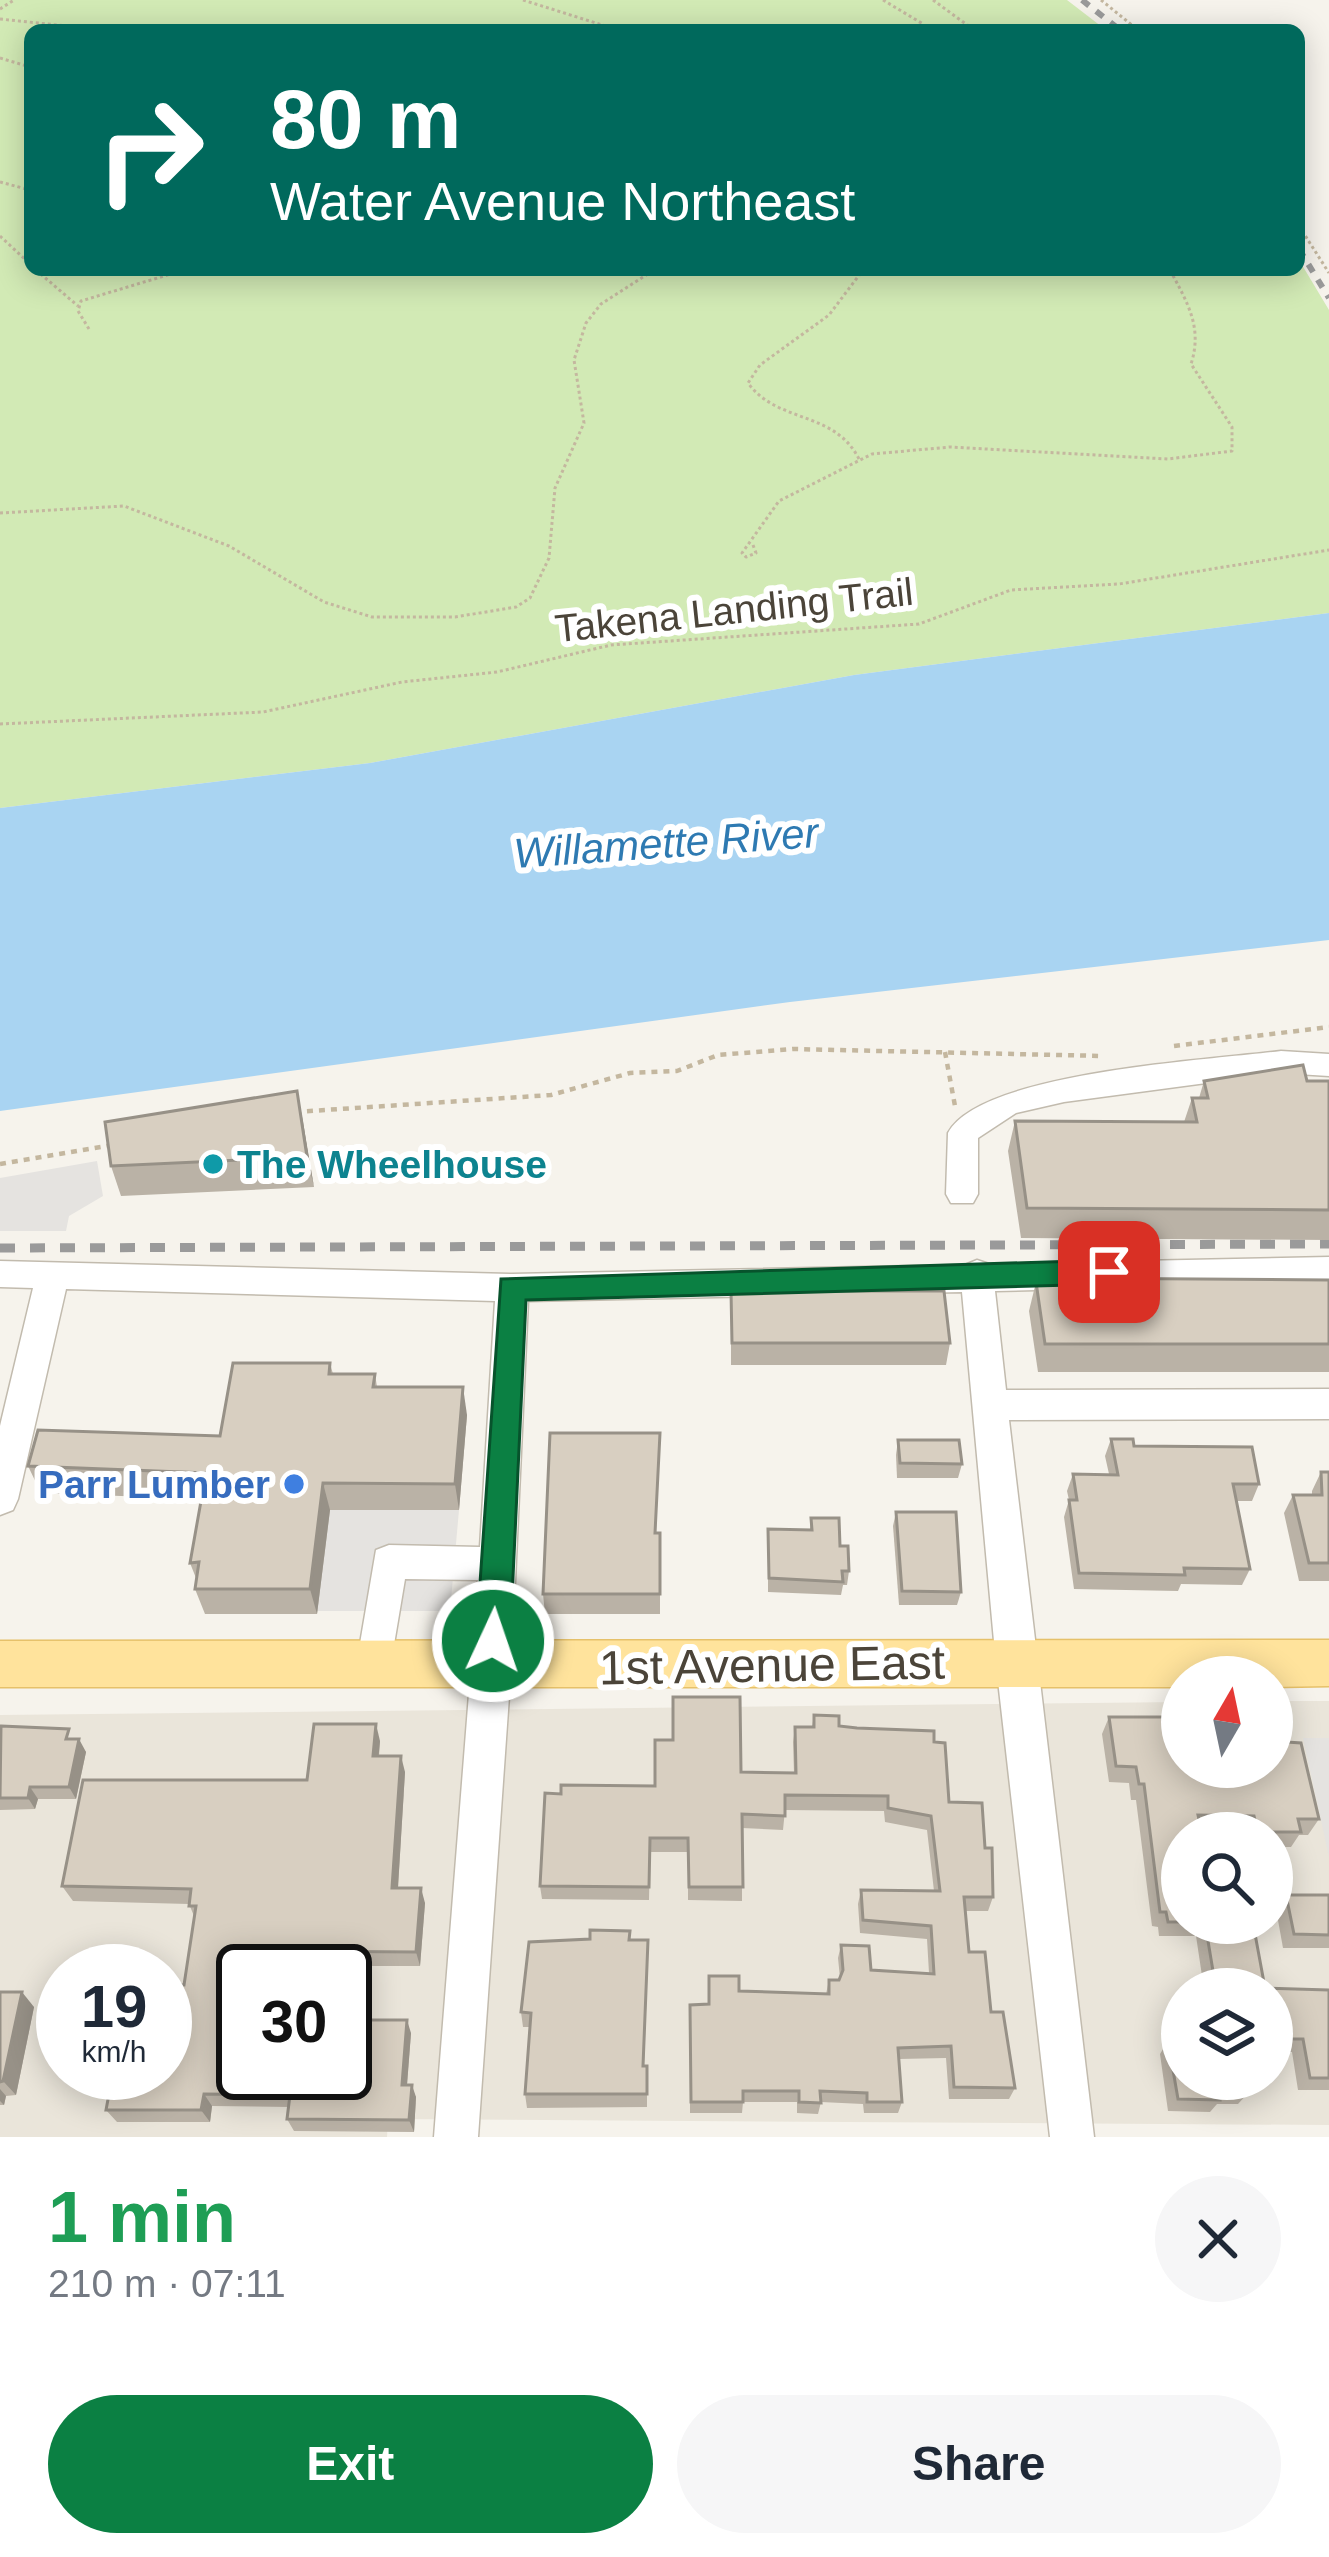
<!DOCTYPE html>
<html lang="en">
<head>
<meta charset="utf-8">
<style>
	body { margin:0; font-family:Arial,sans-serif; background:#f6f6f7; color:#1f2937; height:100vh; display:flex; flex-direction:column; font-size:45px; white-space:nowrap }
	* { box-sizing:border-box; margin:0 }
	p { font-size:39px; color:#747a83 }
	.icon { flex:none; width:66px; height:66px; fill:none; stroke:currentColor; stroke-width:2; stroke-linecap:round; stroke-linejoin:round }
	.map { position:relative; height:2137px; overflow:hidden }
	.side { display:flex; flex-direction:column; background:#fff; flex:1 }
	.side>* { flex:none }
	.guide { position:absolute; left:24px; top:24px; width:1281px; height:252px; border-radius:18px; box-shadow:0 6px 30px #0003; background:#00695c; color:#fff; overflow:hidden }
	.needle { width:78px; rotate:9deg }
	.buttons { position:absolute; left:1161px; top:1656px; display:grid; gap:24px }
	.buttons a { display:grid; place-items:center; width:132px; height:132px; border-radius:50%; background:#fff; box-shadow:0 6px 30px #0003; font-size:60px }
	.speed { position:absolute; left:36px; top:1944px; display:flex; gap:24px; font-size:60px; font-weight:700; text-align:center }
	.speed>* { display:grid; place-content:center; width:156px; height:156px; border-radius:50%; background:#fff; box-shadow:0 6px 30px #0003; line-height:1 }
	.speed small { font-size:30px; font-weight:400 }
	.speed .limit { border:6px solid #111; border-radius:18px; background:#fff; color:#111 }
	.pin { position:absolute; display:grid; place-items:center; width:102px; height:102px; color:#fff; margin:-51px; border-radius:24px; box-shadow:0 6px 18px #0006 }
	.me { position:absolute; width:132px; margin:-66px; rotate:3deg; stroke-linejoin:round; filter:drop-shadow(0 0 9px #0008) }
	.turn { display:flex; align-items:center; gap:42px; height:252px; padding:0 48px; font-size:54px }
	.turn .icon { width:156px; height:156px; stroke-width:2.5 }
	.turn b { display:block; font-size:84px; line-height:102px }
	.round { display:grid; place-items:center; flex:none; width:126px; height:126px; border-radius:63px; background:#f6f6f7 }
	.overview { display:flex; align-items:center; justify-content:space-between; height:204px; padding:0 48px }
	h1 { font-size:72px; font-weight:700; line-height:90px; color:#1e9e55 }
	.primary-button { display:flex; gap:24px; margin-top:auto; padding:24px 48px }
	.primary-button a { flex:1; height:138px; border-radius:72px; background:#0b8043; color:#fff; font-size:48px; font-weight:700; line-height:138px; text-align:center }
	.primary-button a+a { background:#f6f6f7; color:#1f2937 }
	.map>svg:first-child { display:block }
	.residential { fill:#eae5da; fill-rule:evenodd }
	.green { fill:#d2eab5 }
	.parking { fill:#e5e3e0 }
	.water { fill:#a9d4f2 }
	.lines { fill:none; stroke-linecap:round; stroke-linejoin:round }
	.minor-casing { stroke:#c2bbae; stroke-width:3 }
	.major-casing { stroke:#e6c16a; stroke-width:3 }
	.path-far1 { stroke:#c4b79f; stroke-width:3; stroke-dasharray:3 3; stroke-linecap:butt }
	.path { stroke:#c4b79f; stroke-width:4.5; stroke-dasharray:6 6; stroke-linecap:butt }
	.minor { fill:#fff; fill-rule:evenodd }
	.major { fill:#ffe39c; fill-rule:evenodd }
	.rail-far1 { stroke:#9a9a9a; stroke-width:6; stroke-dasharray:9 9; stroke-linecap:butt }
	.rail { stroke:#9a9a9a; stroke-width:9; stroke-dasharray:15 15; stroke-linecap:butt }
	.wall { fill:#bab2a6 }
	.shaded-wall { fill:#979187 }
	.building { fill:#d8cfc1; stroke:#979187; stroke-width:3 }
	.route { fill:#0b8043; stroke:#07532c; stroke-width:3 }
	.culture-dot { fill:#0f9aa8; stroke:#fff; stroke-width:4.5 }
	.shop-dot { fill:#3f7fe0; stroke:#fff; stroke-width:4.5 }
	.labels { text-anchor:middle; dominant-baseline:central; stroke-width:12; stroke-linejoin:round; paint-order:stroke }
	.street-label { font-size:39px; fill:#4b4439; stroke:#fff }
	.culture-label { font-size:39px; font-weight:bold; fill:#0d838f; stroke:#fff; text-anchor:start }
	.shop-label { font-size:39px; font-weight:bold; fill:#366cbe; stroke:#fff; text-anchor:end }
	.water-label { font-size:42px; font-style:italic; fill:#2e7ab2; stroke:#fff }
	.near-street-label { font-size:48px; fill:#4b4439; stroke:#fff }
</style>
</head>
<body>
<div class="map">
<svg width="1329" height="2137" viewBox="0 0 1329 2137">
	<rect width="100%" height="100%" fill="#f6f3ec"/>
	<path class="residential" d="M1272 1701H1329V2125L388 2119 387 2137H0V1715L1182 1702V1767H1272ZM1182 1833H1272V1923H1182ZM63 1971H165V2073H63ZM243 1971H345V2073H243ZM1182 1989H1272V2079H1182Z"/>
	<path class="green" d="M0 0H1067L1106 30H30V270H1299V260L1329 310V613L854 675 370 763 0 808Z"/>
	<g class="parking">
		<path d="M97 1161 103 1196 69 1216 66 1231H0V1178Z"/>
		<path d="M330 1510H459L450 1611H317Z"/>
		<path d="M1303 1738H1329V1857Z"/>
	</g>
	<path class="water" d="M1329 613V940L790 1002 0 1111V808L370 763 854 675Z"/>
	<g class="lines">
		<g class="minor-casing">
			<g id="minor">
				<path d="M1281 1051 1329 1054V1076L1281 1073 1064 1102 1016 1113 978 1138V1194L973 1203H951L946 1194 948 1133C980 1072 1212 1060 1281 1051Z"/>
				<path d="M1329 1257V1283L995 1291 1006 1390 1329 1389V1419L1009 1420 1094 2137H1050L996 1663 962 1292 528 1301 511 1668 478 2137H434L478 1580 405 1579 388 1680 375 1685 362 1680 356 1667 376 1550 389 1545 480 1547 495 1301 66 1289 18 1499 13 1510 0 1515V1426L33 1288 0 1287V1261L512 1274 965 1265 977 1260 989 1264Z"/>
			</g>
		</g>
		<g class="major-casing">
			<path id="major" d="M1329 1640V1686L1272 1687V1677H1182V1687H0V1641Z"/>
		</g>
		<g class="path-far1">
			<path d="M523 0 618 30"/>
			<path d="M883 0 923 24 921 30"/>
			<path d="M933 0 974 30"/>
			<path d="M1101 0 1138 30"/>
			<path d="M0 9 14 0"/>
			<path d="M0 19 105 30"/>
			<path d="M0 58 30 67"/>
			<path d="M0 182 30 190"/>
			<path d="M1299 226 1329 273"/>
			<path d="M0 236 30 264"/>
			<path d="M36 270 78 306"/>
			<path d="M89 329 78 311 81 301 184 270"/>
			<path d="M859 459C834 410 778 424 748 383L760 365 829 315 863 270"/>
			<path d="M0 513 124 506 229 546 324 602 372 617H455L516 607 530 598 549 558 555 488 584 423 574 360 586 323 601 304 654 270"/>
			<path d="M753 545 756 553 746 557 742 553 779 501 872 454 950 447 1168 459 1232 451V427L1191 364C1203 327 1187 302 1170 270"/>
			<path d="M0 724 263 712 402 682 497 672 611 645 919 624 1011 590 1119 584 1329 550"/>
		</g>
		<g class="path">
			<path d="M1174 1046 1329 1027"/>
			<path d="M945 1052 955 1106"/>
			<path d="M295 1112 551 1095 630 1073 677 1071 718 1055 793 1049 1103 1056"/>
			<path d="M0 1164 113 1145"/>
		</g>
		<use href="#minor" class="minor"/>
		<use href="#major" class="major"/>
		<g class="rail-far1">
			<path d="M1082 0 1120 30"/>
			<path d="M1299 249 1329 298"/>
		</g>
		<path class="rail" d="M0 1248 1329 1244"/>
	</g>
	<g class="wall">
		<path d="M1204 1081H1329V1240L1021 1238 1008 1151 1015 1121 1184 1122 1192 1098H1199Z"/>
		<path d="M297 1091 314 1187 121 1196 111 1166Z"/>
		<path d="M1329 1280V1372H1038L1029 1311 1036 1282Z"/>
		<path d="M731 1291 950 1343 946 1365H731Z"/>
		<path d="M330 1363 333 1374H375L377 1387 467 1415 459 1510H330L317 1614H205L195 1589 196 1578 190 1563 201 1499 41 1493 28 1466 220 1436Z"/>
		<path d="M660 1433 656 1533H660V1614H545L543 1594Z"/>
		<path d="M1111 1439 1259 1484 1252 1501H1236L1250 1569 1242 1585 1181 1584 1178 1591 1074 1589 1064 1517 1069 1500 1067 1491 1073 1474H1109L1105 1456Z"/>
		<path d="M898 1440 962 1464 958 1478H897L896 1455Z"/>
		<path d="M1321 1472H1329V1581H1299L1284 1513 1293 1495H1312V1491Z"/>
		<path d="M896 1512 961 1592 957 1605H899L893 1526Z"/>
		<path d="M811 1518 840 1546 849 1571 847 1585H843L841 1595 768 1592V1529L810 1530Z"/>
		<path d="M814 1715 839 1726 934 1742 949 1802 985 1848 993 1897 988 1911H966L969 1952 1015 2088 1009 2099H949L946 2058 899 2059 902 2102 898 2113H864L863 2104 821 2102 818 2114 797 2113V2102H743L742 2113H690V2005L708 2004 739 1991 826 1994 829 1980H839L840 1978 838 1958 841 1945 871 1970 929 1973 927 1939 860 1933 858 1904 861 1890 934 1891 927 1830 885 1822 884 1811 785 1810 783 1830 742 1828V1901L688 1900V1852H650L649 1900 542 1899 540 1886 561 1794 655 1786 741 1772 794 1773 793 1742 795 1727H812Z"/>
		<path d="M1109 1717 1182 1767 1319 1819 1308 1835H1299L1291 1847H1272V1833L1201 1831 1182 1833V1923H1253L1265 1988 1329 1990V2090H1298L1292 2052H1275L1272 2037V1989H1204L1196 1936H1159L1158 1927 1152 1926 1136 1800H1131L1129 1783 1109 1782 1102 1734Z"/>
		<path d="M0 1732 75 1739 86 1752 76 1799H38L35 1809 0 1810Z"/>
		<path d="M380 1741 379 1756 405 1772 398 1888 425 1903 420 1966H289L243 2073 411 2033 407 2085 416 2097 414 2132 294 2131 287 2119 289 2107 212 2106 210 2122H117L106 2110 184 1985 194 1916 189 1904 73 1901 62 1886 307 1780Z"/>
		<path d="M1286 1895H1329V1948H1283L1276 1909Z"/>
		<path d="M630 1940 648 1956 644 2066H647V2107L527 2108 525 2094 530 2027H523L521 2012Z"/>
		<path d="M0 1992 34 2007 16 2095 6 2096 4 2105H0Z"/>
		<path d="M1182 2005V2079L1249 2092 1238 2104H1217L1210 2112 1168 2111 1160 2054 1168 2041H1180L1176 2014Z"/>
	</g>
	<g class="shaded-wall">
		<path d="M297 1091 303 1122 314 1187 307 1157Z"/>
		<path d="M463 1387 467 1415 459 1510 455 1484Z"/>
		<path d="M323 1483 330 1510 317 1614 310 1589Z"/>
		<path d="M376 1724 380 1741 377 1772 373 1756Z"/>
		<path d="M79 1739 86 1752 76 1799 69 1787Z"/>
		<path d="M401 1756 405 1772 397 1903 392 1888Z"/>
		<path d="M30 1787 38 1799 35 1809 28 1798Z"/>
		<path d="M421 1888 425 1903 420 1966 416 1952Z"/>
		<path d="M283 1951 289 1966V1971H280Z"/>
		<path d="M22 1992 34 2007 16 2095 3 2081Z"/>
		<path d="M407 2020 411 2033 406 2097 402 2085Z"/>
		<path d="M412 2085 416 2097 414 2132 409 2120Z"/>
		<path d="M0 2089 6 2096 4 2105 0 2101Z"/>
		<path d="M204 2094 212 2106 210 2122 201 2110Z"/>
	</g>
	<g class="building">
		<path d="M1303 1065 1307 1081H1329V1210L1027 1208 1015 1121 1197 1122 1192 1098H1208L1204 1081Z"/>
		<path d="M297 1091 307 1157 111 1166 105 1122Z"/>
		<path d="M1050 1278 1329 1280V1344H1045L1036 1282Z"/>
		<path d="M731 1291H944L950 1343H732Z"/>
		<path d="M233 1363H330L329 1374H375L373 1387H463L455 1484 323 1483 310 1589H195L199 1562 190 1563 206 1473 28 1466 38 1430 220 1436Z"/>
		<path d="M550 1433H660L655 1533H660V1594H543Z"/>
		<path d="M1111 1439H1133L1134 1446 1252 1447 1259 1484H1233L1250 1569 1184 1568 1185 1575 1079 1573 1069 1500H1077L1073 1474 1118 1475Z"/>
		<path d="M898 1440H959L962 1464 900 1463Z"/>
		<path d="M1321 1472H1329V1563H1309L1293 1495H1322Z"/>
		<path d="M896 1512H956L961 1592 902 1591Z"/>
		<path d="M811 1518H839L840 1546H848L849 1571H842L843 1582 769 1578 768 1529 812 1530Z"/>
		<path d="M673 1697H740L741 1772 796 1773 795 1727H814V1715L839 1716V1726L857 1728 934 1731V1742L945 1743 949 1802 982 1803 985 1848H992L993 1897H964L969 1952H985L991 2012H1003L1015 2088 954 2087 951 2046 898 2048 902 2102H867V2093L820 2091 821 2103 799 2102V2091H743V2102H691L690 2005 709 2004V1976H739V1991L829 1994V1980H839L843 1970 841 1945 869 1946 871 1970 934 1974 931 1926 863 1920 861 1890 940 1891 931 1816 888 1808V1796L785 1795V1816L742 1814 743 1887H689L688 1838H650L649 1887 540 1886 545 1793 561 1794V1785L655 1786V1740H673Z"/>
		<path d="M1109 1717H1182V1767H1272V1741L1301 1743 1319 1819H1298L1301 1832H1258L1254 1816 1198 1815 1202 1833H1182V1922H1168L1166 1912H1160L1144 1784H1139L1136 1767 1116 1766Z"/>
		<path d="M314 1724H376L373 1756H401L392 1888H421L416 1952 283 1951 280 1971H243V2073H345V2020H407L402 2085H412L409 2120 287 2119 290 2095 204 2094 201 2110H106L113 2073H165V1985H184L196 1906H189L191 1889 62 1886 83 1780H307Z"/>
		<path d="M1 1726 69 1729 66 1739H79L69 1787H30L28 1798H0Z"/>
		<path d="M1286 1895H1329V1935L1294 1934Z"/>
		<path d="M1205 1923H1253L1265 1988 1329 1990V2078H1310L1303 2039H1285L1282 2021H1272V1989H1216Z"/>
		<path d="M590 1930 630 1931 629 1940H648L643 2066H647V2094H525L531 2013 521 2012 529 1942 590 1939Z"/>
		<path d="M0 1992H22L3 2081 0 2082Z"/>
		<path d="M1168 2041H1182V2079H1246L1249 2092 1219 2091 1220 2100 1178 2099Z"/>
	</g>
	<path class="route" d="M1109 1260 1124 1272 1109 1284 526 1300 510 1641 505 1653 493 1657 481 1653 476 1641 501 1279Z"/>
	<circle class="culture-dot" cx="213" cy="1164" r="12"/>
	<circle class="shop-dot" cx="294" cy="1484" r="12"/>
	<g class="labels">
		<g class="street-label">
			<text transform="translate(734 610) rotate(-6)">Takena Landing Trail</text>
		</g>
		<g class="culture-label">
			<text x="237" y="1164">The Wheelhouse</text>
		</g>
		<g class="shop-label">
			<text x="270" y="1484">Parr Lumber</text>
		</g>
		<g class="water-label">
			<text transform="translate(666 843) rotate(-4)">Willamette River</text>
		</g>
		<g class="near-street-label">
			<text transform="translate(772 1665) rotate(-1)">1st Avenue East</text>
		</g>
	</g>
</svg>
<div class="buttons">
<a><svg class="needle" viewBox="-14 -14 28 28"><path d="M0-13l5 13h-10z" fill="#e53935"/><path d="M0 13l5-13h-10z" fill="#747a83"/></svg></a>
<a><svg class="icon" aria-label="search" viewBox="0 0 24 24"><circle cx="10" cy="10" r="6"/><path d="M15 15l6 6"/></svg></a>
<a><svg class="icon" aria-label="layers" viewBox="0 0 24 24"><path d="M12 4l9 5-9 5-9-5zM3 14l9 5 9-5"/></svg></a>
</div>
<div class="speed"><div>19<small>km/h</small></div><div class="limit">30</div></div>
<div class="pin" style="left:1109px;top:1272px;background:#d93025"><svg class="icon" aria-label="arrive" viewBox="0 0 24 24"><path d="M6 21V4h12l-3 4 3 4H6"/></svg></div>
<svg class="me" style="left:493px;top:1641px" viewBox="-20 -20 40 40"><circle r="17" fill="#0b8043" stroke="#fff" stroke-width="3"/><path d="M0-11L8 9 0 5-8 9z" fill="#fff"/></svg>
<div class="guide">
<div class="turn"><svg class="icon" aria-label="right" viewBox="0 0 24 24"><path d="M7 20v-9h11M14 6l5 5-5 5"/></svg><div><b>80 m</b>Water Avenue Northeast</div></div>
</div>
</div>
<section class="side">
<div class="overview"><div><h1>1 min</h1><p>210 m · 07:11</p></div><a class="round"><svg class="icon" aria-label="close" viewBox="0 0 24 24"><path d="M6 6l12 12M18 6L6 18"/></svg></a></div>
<div class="primary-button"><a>Exit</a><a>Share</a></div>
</section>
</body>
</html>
